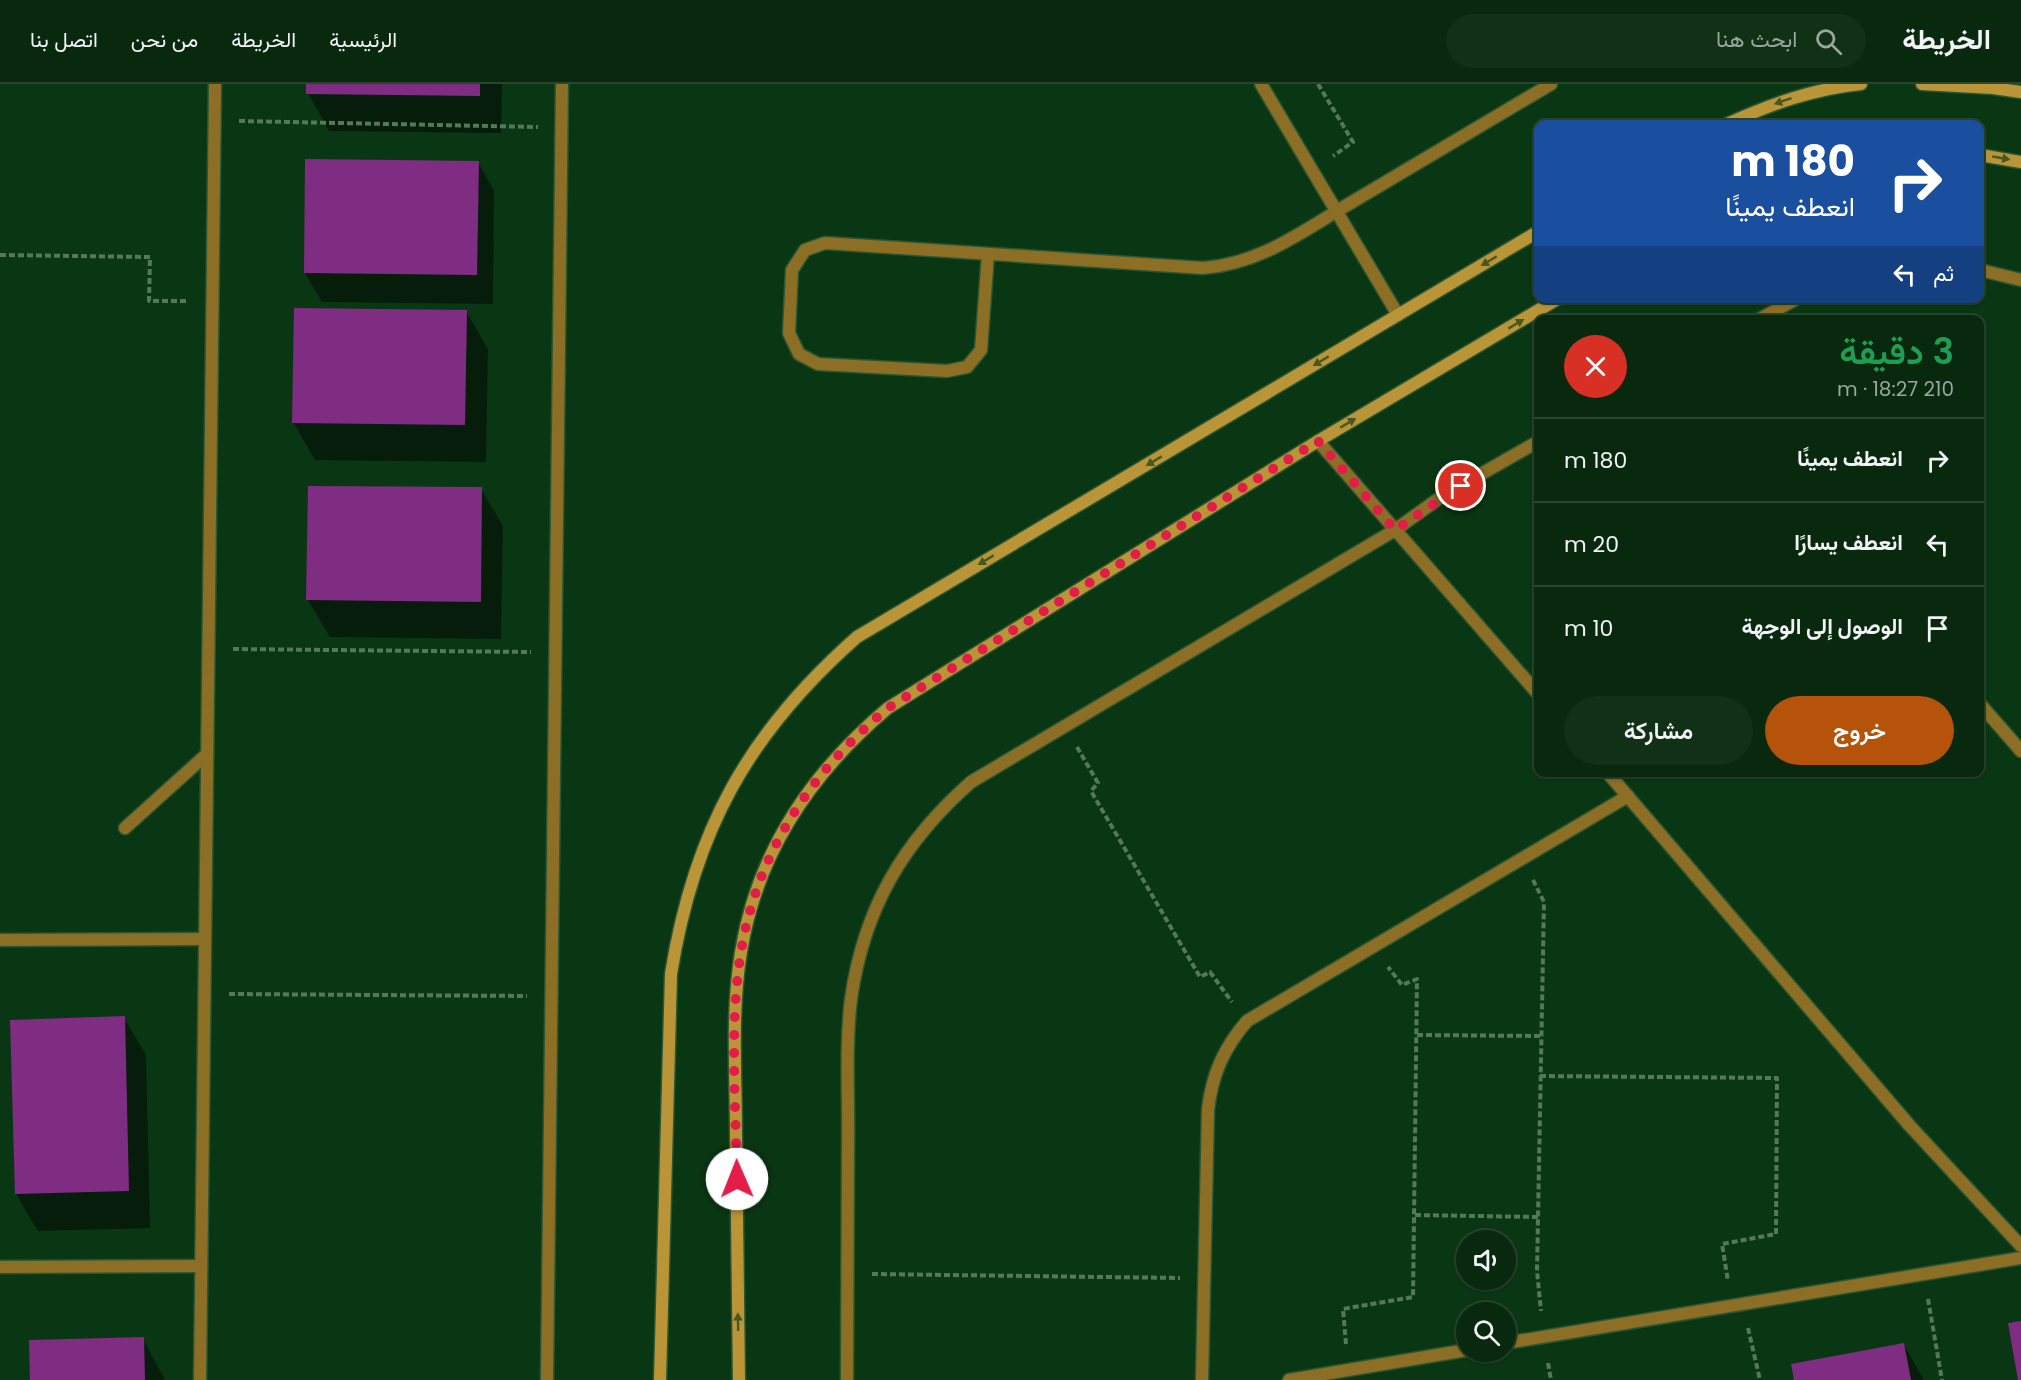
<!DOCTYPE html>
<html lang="ar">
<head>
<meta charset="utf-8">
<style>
	body { margin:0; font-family:Poppins,Vazirmatn,sans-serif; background:#113117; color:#f1f3f6; direction:rtl; height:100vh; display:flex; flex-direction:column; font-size:22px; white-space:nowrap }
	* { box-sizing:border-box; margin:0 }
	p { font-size:20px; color:#98a69e }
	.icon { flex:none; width:33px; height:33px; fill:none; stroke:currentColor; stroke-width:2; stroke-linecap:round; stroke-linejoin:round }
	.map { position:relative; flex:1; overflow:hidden; direction:ltr }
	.drawer { position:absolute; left:1534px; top:231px; width:450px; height:462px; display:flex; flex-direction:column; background:#08290e; border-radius:12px; box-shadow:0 2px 4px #0004,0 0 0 2px #29452e; direction:rtl }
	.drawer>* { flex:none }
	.top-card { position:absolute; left:1534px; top:36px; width:450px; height:183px; border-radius:12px; box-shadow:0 2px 4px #0004,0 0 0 2px #29452e; direction:rtl; background:#1a4fa0; color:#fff; overflow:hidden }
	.fabs { position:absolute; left:1456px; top:1146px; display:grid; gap:12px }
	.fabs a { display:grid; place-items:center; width:60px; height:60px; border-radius:50%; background:#08290e; box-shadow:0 2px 4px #0004,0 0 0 2px #29452e; font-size:30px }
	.pin { position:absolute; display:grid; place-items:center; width:51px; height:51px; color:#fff; margin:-26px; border:3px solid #fff; border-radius:50%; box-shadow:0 2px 6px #0007 }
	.me { position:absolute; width:66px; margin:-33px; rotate:359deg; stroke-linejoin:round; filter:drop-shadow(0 0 4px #0008) }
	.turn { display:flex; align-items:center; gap:21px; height:126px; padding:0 30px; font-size:27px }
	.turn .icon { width:78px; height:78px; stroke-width:2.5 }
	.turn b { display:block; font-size:42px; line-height:51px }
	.then { display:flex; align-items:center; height:57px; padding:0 30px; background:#0003; gap:12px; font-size:22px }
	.round { display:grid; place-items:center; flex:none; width:63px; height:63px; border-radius:32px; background:#113117 }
	.head { display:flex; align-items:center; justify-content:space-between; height:102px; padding:0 30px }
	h1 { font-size:36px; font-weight:600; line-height:45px; color:#1e9e55 }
	.button { display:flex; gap:12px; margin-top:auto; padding:12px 30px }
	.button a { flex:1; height:69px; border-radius:36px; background:#b45309; color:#fff; font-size:24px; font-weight:600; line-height:69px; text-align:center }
	.button a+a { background:#113117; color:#f1f3f6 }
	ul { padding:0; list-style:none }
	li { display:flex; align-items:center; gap:18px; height:84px; padding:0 30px; border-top:2px solid #29452e }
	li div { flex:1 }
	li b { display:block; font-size:22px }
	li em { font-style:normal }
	header { display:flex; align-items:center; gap:36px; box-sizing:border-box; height:84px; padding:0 30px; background:#08290e; border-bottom:2px solid #29452e }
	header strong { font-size:28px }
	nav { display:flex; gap:33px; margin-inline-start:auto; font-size:21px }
	.search { width:420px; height:54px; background:#113117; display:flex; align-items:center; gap:15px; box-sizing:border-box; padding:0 21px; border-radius:33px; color:#98a69e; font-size:22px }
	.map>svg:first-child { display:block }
	.shadow { fill:#0007 }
	.building { fill:#7f2d82 }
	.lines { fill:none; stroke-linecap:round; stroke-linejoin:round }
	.lane-casing { stroke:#2b5533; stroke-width:15 }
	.street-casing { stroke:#2b5533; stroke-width:15 }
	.secondary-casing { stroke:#2b5533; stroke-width:15 }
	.path { stroke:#527958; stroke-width:4; stroke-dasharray:6 3; stroke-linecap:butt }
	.lane { stroke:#8c6e25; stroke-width:12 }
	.street { stroke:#8c6e25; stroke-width:12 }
	.secondary { stroke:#ba9538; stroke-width:12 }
	.oneway { fill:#485820 }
	.route { stroke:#e11d48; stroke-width:10; stroke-dasharray:0 18 }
</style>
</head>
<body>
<header>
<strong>الخريطة</strong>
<div class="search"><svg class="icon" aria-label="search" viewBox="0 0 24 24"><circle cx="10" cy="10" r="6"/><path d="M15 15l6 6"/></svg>ابحث هنا</div>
<nav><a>الرئيسية</a><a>الخريطة</a><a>من نحن</a><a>اتصل بنا</a></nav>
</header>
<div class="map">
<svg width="2021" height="1296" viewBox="0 0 2021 1296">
	<rect width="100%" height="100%" fill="#0a3713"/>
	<g class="shadow">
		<path d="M308 0H502L501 49 329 47 308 9Z"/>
		<path d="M478 78 494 107 493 220 322 218 305 189Z"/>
		<path d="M466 227 488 265 486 378 315 376 293 338Z"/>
		<path d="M481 405 503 442 501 555 330 553 308 516Z"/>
		<path d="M124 934 146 971 150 1144 38 1147 16 1110Z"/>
		<path d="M143 1255 165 1296H32Z"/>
		<path d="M1904 1261 1924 1296H1796Z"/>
	</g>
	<g class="building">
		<path d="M306 0H480V12L306 10Z"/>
		<path d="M305 75 479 77 477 191 304 189Z"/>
		<path d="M294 224 467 226 465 341 292 339Z"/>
		<path d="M308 402 482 403 481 518 306 516Z"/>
		<path d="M125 932 129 1107 15 1110 10 936Z"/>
		<path d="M2021 1237V1296H2018L2008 1239Z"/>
		<path d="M144 1253 145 1296H30L29 1256Z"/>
		<path d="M1904 1259 1911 1296H1794L1791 1280Z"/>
	</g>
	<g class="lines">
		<g class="lane-casing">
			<g id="lane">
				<path d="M988 170 981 266 967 283 947 287 818 280 799 270 789 249 792 186 805 166 825 159 1203 184C1255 180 1293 154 1337 127"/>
				<path d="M125 744 207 670"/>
			</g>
		</g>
		<g class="street-casing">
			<g id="street">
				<path d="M1261 0 1398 231"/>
				<path d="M1337 127 1551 0"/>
				<path d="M1980 186 2021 196"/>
				<path d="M1758 236 1798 214"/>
				<path d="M1318 357 1539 611"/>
				<path d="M1980 620 2021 667"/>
				<path d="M1607 688 1910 1042 2021 1162"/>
				<path d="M0 856 205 855"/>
				<path d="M0 1183 201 1182"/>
				<path d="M1506 1259 2021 1174"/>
				<path d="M200 1296 215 0"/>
				<path d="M547 1296 562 0"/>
				<path d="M847 1296C847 1219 848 1142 848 1065 849 1016 845 964 851 915 864 824 903 758 971 698L1395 446 1441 413 1539 357"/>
				<path d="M1202 1296 1208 1026C1212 990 1224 964 1247 937L1628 712"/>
				<path d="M1289 1296 1467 1266"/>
			</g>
		</g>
		<g class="secondary-casing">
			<g id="secondary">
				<path d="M1922 0 1993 4 2021 8"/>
				<path d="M1727 40C1771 20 1813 5 1861 0"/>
				<path d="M1980 71 2021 78"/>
				<path d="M660 1296 671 890C694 747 748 649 857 553L1539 147"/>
				<path d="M739 1296C738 1214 737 1132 736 1050 736 990 731 928 741 868 757 768 812 688 888 624L1318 357 1559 214"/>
			</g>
		</g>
		<g class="path">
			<path d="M1318 0 1353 58 1333 72"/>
			<path d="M239 37 538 43"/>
			<path d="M0 171 150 173 149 217H187"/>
			<path d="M233 565 531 568"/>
			<path d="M1077 663 1098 699 1091 707 1200 893 1210 888 1232 918"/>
			<path d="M1533 796 1544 818 1537 1187 1541 1227"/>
			<path d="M229 910 527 912"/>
			<path d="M1417 951 1541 952"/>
			<path d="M1540 992 1777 994 1776 1150 1722 1160 1728 1197"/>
			<path d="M1415 1131 1538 1133"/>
			<path d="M872 1190 1180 1194"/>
			<path d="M1928 1215 1942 1296"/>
			<path d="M1748 1244 1760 1296"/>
			<path d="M1346 1260 1343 1225 1413 1213 1417 895 1402 901 1388 883"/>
			<path d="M1548 1279 1551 1296"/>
		</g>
		<use href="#lane" class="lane"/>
		<use href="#street" class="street"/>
		<use href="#secondary" class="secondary"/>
	</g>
	<defs><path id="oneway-solid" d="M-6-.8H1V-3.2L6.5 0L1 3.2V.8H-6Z" transform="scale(1.5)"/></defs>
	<g class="oneway">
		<use href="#oneway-solid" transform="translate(1783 17) rotate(161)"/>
		<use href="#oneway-solid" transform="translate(2001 74) rotate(10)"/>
		<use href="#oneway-solid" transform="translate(1489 177) rotate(149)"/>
		<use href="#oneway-solid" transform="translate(1516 240) rotate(-31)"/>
		<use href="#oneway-solid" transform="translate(1321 277) rotate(149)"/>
		<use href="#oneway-solid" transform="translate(1348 339) rotate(-31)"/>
		<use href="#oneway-solid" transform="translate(1154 377) rotate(149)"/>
		<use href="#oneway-solid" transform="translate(986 476) rotate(149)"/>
		<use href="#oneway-solid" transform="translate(738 1238) rotate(-91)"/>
	</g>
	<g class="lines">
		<path class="route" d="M737 1095C736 1020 729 941 741 868 757 768 812 687 888 624L1318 357 1395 446 1461 402"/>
	</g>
</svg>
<div class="fabs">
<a><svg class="icon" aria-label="sound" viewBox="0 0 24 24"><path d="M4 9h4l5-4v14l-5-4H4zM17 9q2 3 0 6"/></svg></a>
<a><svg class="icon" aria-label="search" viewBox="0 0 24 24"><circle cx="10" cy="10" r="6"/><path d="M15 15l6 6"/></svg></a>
</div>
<div class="pin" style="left:1461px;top:402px;background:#d93025"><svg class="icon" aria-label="arrive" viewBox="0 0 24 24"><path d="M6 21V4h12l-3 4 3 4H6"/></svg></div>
<svg class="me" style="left:737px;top:1095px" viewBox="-20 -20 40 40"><circle r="19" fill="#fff"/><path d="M0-13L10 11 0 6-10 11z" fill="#e11d48"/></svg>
<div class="top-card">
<div class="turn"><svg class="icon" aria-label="right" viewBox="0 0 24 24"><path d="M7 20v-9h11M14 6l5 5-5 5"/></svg><div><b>180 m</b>انعطف يمينًا</div></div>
<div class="then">ثم<svg class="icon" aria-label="left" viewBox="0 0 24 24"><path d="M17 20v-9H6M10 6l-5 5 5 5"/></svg></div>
</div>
<section class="drawer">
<div class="head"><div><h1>3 دقيقة</h1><p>210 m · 18:27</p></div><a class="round" style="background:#d93025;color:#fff"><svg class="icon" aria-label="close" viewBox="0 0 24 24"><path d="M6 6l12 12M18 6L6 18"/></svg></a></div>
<ul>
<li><svg class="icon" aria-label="right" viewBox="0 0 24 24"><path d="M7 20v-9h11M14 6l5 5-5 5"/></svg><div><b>انعطف يمينًا</b></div><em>180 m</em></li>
<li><svg class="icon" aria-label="left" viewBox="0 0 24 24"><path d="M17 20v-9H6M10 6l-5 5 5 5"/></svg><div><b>انعطف يسارًا</b></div><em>20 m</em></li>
<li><svg class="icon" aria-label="arrive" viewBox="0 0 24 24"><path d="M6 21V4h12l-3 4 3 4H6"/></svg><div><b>الوصول إلى الوجهة</b></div><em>10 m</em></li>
</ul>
<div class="button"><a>خروج</a><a>مشاركة</a></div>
</section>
</div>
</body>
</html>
